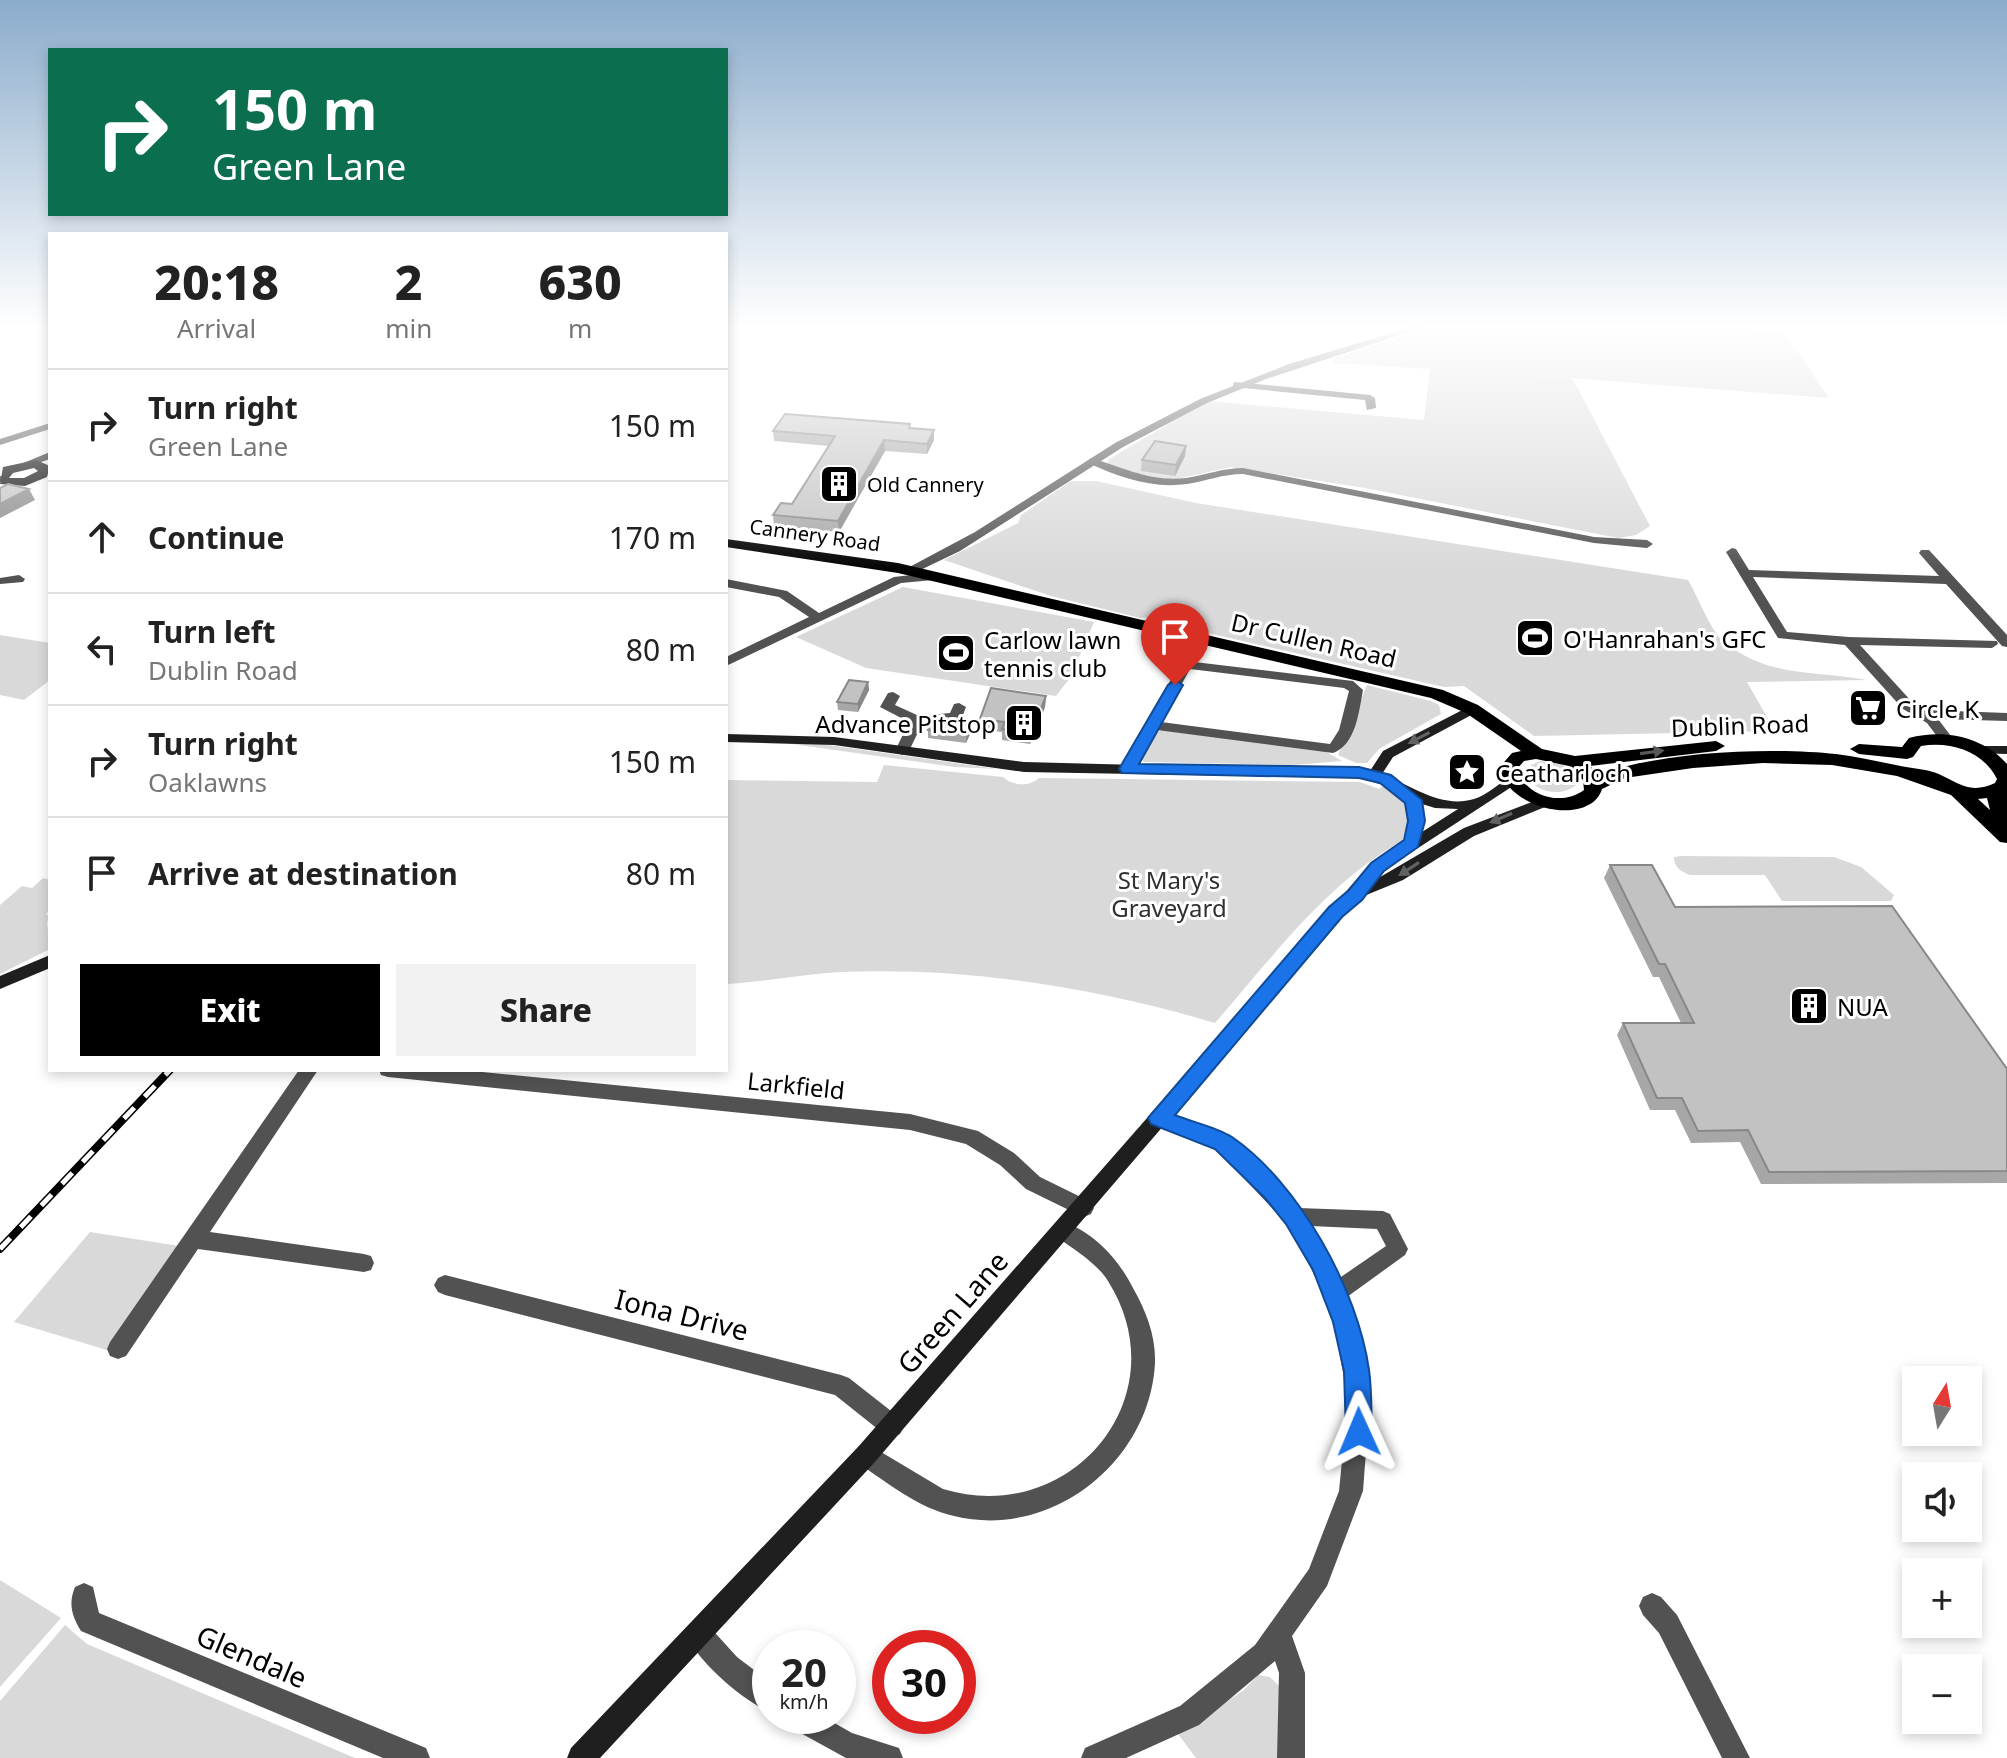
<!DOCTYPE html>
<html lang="en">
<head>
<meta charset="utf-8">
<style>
	body { margin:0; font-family:"Noto Sans",sans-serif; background:#f2f2f2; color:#222; height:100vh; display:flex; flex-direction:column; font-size:30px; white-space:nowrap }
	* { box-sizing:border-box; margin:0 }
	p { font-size:26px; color:#767676 }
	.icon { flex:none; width:44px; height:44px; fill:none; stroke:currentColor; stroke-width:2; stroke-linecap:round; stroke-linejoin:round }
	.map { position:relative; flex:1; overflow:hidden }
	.panel { position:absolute; left:48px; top:232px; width:680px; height:840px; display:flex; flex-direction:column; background:#fff; border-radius:0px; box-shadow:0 4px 12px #0003 }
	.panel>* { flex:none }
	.guide { position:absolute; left:48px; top:48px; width:680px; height:168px; border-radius:0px; box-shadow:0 4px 12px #0003; background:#0b6e4f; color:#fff; overflow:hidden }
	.needle { width:52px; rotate:11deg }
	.controls { position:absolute; left:1902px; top:1366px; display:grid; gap:16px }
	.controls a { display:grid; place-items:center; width:80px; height:80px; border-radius:0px; background:#fff; box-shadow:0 4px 12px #0003; font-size:40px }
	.speed { position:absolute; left:752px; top:1630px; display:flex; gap:16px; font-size:40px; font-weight:700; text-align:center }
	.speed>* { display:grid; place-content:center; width:104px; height:104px; border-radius:50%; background:#fff; box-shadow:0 4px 12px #0003; line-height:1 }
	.speed small { font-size:20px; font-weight:400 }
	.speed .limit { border:12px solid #d22; background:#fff; color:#111 }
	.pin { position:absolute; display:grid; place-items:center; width:68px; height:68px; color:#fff; margin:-82px -34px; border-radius:50% 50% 50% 0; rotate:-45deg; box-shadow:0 0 8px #0007 }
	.pin .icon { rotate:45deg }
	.me { position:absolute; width:88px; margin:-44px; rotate:359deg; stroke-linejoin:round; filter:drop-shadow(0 0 6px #0008) }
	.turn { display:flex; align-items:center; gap:28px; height:168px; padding:0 32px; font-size:36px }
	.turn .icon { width:104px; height:104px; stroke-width:2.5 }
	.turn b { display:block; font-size:56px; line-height:68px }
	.eta { display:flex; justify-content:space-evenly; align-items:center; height:136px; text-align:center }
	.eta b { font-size:48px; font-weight:800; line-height:56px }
	.cta { display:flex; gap:16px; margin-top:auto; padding:16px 32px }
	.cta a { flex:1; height:92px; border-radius:0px; background:#000; color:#fff; font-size:32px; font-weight:800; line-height:92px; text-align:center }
	.cta a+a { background:#f2f2f2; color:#222 }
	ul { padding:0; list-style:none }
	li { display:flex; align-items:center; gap:24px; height:112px; padding:0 32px; border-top:2px solid #e0e0e0 }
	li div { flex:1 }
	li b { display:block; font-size:30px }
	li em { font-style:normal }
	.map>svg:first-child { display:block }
	.green { fill:#d9d9d9 }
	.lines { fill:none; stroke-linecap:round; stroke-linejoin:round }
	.minor { fill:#525252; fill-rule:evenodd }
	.tertiary { fill:#525252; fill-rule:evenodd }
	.secondary { fill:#1f1f1f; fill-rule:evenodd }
	.primary { fill:#000; fill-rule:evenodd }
	.rail-casing { stroke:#000; stroke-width:8 }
	.rail { stroke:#fff; stroke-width:5; stroke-dasharray:15; stroke-linecap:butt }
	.wall { fill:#a7a7a7 }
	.shaded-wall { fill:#888 }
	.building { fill:#c2c2c2; stroke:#888; stroke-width:2 }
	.oneway { fill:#626262 }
	.oneway2 { fill:#595959 }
	.route { fill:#1a73e8; stroke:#114b97; stroke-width:2 }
	.labels { text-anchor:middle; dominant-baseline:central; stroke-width:6; stroke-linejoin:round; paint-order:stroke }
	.far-poi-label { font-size:20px; fill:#000; stroke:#fff; text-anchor:start }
	.far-street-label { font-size:20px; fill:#000; stroke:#fff }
	.poi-label { font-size:24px; fill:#000; stroke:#fff; text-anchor:start }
	.street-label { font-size:24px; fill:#000; stroke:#fff }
	.park-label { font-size:24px; fill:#303030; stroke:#fff }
	.near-street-label { font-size:28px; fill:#000; stroke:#fff }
</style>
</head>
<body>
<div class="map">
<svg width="2007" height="1758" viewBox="0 0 2007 1758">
	<rect width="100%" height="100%" fill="#fff"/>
	<g class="green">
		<path d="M1430 327H1705L1785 333 1829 398 1490 372 1573 379 1650 526 1636 535 1618 538 1365 488 1231 467 1172 480 1130 473 1107 464 1109 459 1207 401 1424 420 1430 369 1334 363V358Z"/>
		<path d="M1071 481H1096L1196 503 1688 580C1696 593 1711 631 1722 640 1767 678 1811 670 1867 680L1747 682 1775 731 1534 736 1464 686 1444 687 1199 631C1183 621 1159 615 1140 618L1051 596 944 560 1018 523 1021 515Z"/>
		<path d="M903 587 1094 622 1070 678 1056 696 866 668 796 637Z"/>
		<path d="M0 635 50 643V680L24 700 0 695Z"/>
		<path d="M1367 685 1431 701 1439 705 1441 714 1379 749 1367 763H1356L1338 755Z"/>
		<path d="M1165 730 1323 750 1342 761 1294 765 1144 762 1140 758 1159 731Z"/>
		<path d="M785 743 821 744 998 769 955 767Z"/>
		<path d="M1540 761 1562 764 1576 776V785C1560 798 1537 792 1525 776V768Z"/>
		<path d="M884 765 1003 777C1012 786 1030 787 1039 778L1360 782 1379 789 1383 786 1400 795 1411 813 1402 841C1326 883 1271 959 1215 1023 1094 987 967 967 841 972 803 974 764 982 726 984V780L877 782Z"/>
		<path d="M1681 856 1834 857 1861 867 1894 895 1891 901H1782L1765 875H1690C1681 872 1674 867 1674 857Z"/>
		<path d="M43 878 50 880V910L46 914 50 916 47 922 50 949 0 974V905L22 886 32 888Z"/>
		<path d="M90 1232 186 1247 110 1351 14 1322Z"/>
		<path d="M0 1580 61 1618 0 1687Z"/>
		<path d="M65 1625 87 1644 355 1758H0V1701Z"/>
		<path d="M1258 1675 1270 1677 1282 1689 1285 1758H1196L1178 1734 1244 1690Z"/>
	</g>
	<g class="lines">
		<g class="minor">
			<path d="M1236 382 1370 395 1375 398 1376 408 1367 410 1365 400 1233 387V383Z"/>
			<path d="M50 423V429L0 445V439Z"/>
			<path d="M1092 458C1124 468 1151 482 1186 478 1205 475 1223 468 1243 468L1594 537 1647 540 1653 544 1647 548 1594 543 1243 474C1223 474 1206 481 1187 484 1152 489 1119 477 1088 463L1087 461Z"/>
			<path d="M1732 548 1736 549 1749 570 1939 576 1919 553 1921 550H1929L2007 635V647L2002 646 1946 584 1753 577 1787 632 1849 637 1997 641 1998 644 1992 648 1860 645 1913 703 1925 710 2007 713V721L1938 719 1954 740 1952 743H1942L1927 723 1903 709 1845 645 1778 638 1726 552Z"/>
			<path d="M929 573 933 574V580L901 583 726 666V657L809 617 779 597 726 587V579L787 591 819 613 894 577Z"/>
			<path d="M19 575 25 579 23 582 0 584V578Z"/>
			<path d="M1186 661 1353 681 1363 690C1359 711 1356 745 1333 753L1157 730 1133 772H1123L1121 769 1179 665ZM1190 669 1344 688 1349 691 1339 730 1330 744 1161 722Z"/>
			<path d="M893 692 900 696 895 705 919 716 950 713 954 704 959 703 966 707 961 720 922 724 909 751 902 755 895 751 909 722 880 707 888 693Z"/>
			<path d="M299 1070H318L210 1232 364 1254 371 1256 374 1263 371 1270 364 1272 198 1249 126 1356 118 1359 110 1356 107 1349 110 1342Z"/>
			<path d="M379 1070H462L910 1114 978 1131 1014 1153 1040 1177 1091 1202 1094 1208 1091 1214 1084 1217 1077 1214 1026 1189 1000 1165 966 1144 910 1130 388 1077 381 1075Z"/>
			<path d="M1159 1110 1218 1132 1233 1140 1298 1208 1383 1211 1390 1214 1408 1249 1405 1255 1347 1297 1353 1308 1370 1399 1363 1491 1327 1586 1292 1636 1305 1673V1758H1277L1279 1673 1275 1661 1199 1725 1126 1758H1081L1085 1748 1180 1706 1255 1645 1309 1569 1339 1491 1348 1399 1331 1309 1291 1228 1219 1152 1204 1143 1152 1123 1149 1118 1152 1113ZM1311 1226 1377 1229 1386 1246 1338 1279Z"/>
			<path d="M1064 1222C1095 1233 1119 1260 1133 1288 1146 1311 1156 1336 1155 1363 1150 1462 1051 1540 954 1516 918 1508 888 1483 858 1463L854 1455 858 1447 866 1443 943 1489C1070 1528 1181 1397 1108 1281 1096 1262 1074 1250 1057 1237L1054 1231 1057 1225Z"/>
			<path d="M445 1275 841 1375 849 1378 900 1418 904 1426 900 1434 892 1437 884 1434 835 1395 445 1295 438 1292 434 1285 438 1278Z"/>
			<path d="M84 1583 93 1587 99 1613 426 1748 430 1758H383L81 1631C72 1616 68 1604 75 1587Z"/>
			<path d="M1652 1593 1661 1597 1677 1615 1750 1758H1722L1659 1633 1643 1615 1639 1606 1643 1597Z"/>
			<path d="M699 1621 708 1625 737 1657 770 1682V1712C743 1701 697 1661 686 1634L690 1625Z"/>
			<path d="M782 1716H822L852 1733 899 1748 903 1758H846L786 1725Z"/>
		</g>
		<path class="tertiary" d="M1411 327H1424L1266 379 1207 403 1123 447 960 551 912 574 908 575 902 571 975 532 1115 443 1200 399 1289 364Z"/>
		<g class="secondary">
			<path d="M50 452V459L21 469 16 466Z"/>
			<path d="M0 476 5 477V481L0 482Z"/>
			<path d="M1472 705 1477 706 1479 709 1477 712 1393 757 1382 774C1411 785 1441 809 1474 799 1485 796 1497 785 1507 779L1512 777 1519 782 1383 871 1375 880 1464 828 1540 799H1550L1553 802 1550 805 1474 836 1403 880 1359 898 874 1463 600 1758H567L571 1748 858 1447 1371 863 1404 843 1408 821 1403 795 1383 785 1359 778 1024 772 834 745 726 742V734L834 737 1024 762 1370 771 1383 751ZM1419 803 1435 808 1458 809 1422 832 1424 821Z"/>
			<path d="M1978 746H2007V754L1973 753 1971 750 1973 747Z"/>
			<path d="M50 955V968L0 989V976Z"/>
		</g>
		<g class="primary">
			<path d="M36 460 50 466 47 477 25 486 0 484 3 467ZM34 468 38 471 24 478H9L13 473Z"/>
			<path d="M726 539 898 563 1443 690 1478 705 1542 749 1575 756 1716 741 1725 746 1716 751 1590 766 1599 775C1659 751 1772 747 1836 754 1866 758 1896 766 1925 770 1951 774 1964 798 1995 783L1997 779C1983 751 1951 741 1921 746L1913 757 1907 759 1859 754 1850 749 1859 744 1902 747 1909 738C1944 729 1982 736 2007 764V843L2000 842 1951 795 1897 776 1832 765 1763 763 1693 768 1625 778 1602 789C1591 826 1510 812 1499 768L1512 753 1521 751 1466 713 1431 698 898 573 726 547ZM1536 759 1569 766 1583 780 1584 790C1561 807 1525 796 1517 769L1524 761ZM1987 798 1990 810 1978 799Z"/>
		</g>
		<g class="rail-casing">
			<path id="rail" d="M0 1249 170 1070"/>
		</g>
		<use href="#rail" class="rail"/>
	</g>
	<g class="wall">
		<path d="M910 428 934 440 927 454 885 451 839 532 774 526 773 515 792 504 829 446 774 441 773 431Z"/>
		<path d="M1186 446 1185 456 1175 476 1141 471 1142 460Z"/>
		<path d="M868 682 869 690 858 712 838 710 837 702Z"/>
		<path d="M1046 696 1045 707 1030 744 1002 740V732L980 730V719Z"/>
		<path d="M971 724V732L966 743 928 738V730Z"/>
		<path d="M1610 865 1675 907 2007 1069V1183L1761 1184 1740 1142 1691 1143 1675 1110H1650L1617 1035 1623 1023H1681L1659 977H1653L1604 878Z"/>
	</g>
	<g class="shaded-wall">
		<path d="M934 430V440L927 454V444Z"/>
		<path d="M884 440 885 451 839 532 838 521Z"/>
		<path d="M1186 446 1185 456 1175 476 1176 465Z"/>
		<path d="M29 489 35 500 0 518V504Z"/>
		<path d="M868 682 869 690 858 712V704Z"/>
		<path d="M1046 696 1045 707 1030 744 1031 733Z"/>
		<path d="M971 724V732L966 743V735Z"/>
	</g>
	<g class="building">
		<path d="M785 414 910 424 909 428 934 430 927 444 884 440 838 521 773 515 781 503 792 504 835 436 773 431Z"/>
		<path d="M1155 441 1186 446 1176 465 1142 460Z"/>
		<path d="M8 484 29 489 0 504V488Z"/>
		<path d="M849 680 868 682 858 704 837 702Z"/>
		<path d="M991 688 1046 696 1031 733 1002 729 1005 722 980 719Z"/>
		<path d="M933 719 971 724 966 735 928 730Z"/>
		<path d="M1610 865H1652L1675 907 1892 906 2007 1069V1171L1769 1172 1748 1130 1698 1131 1682 1098H1657L1623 1023H1694L1665 964H1659Z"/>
	</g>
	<defs><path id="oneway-solid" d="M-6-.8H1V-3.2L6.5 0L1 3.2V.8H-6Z" transform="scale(2)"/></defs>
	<g class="oneway">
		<use href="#oneway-solid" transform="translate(1419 738) rotate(152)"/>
		<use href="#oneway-solid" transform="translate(1501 818) rotate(157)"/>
		<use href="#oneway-solid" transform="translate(1409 869) rotate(147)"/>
	</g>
	<use class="oneway2" href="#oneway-solid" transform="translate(1652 752) rotate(-8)"/>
	<linearGradient id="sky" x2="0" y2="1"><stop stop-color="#8baccb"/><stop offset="0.57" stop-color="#fff"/><stop offset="1" stop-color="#fff" stop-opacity="0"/></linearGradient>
	<rect width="2007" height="573" fill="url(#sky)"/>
	<path class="route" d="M1175 680 1183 685 1139 764 1359 767 1391 775 1422 800 1425 821 1418 847 1384 871 1362 900 1342 917 1175 1115C1192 1122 1216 1127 1232 1137 1299 1183 1358 1290 1369 1370 1372 1390 1371 1412 1372 1432L1368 1441 1359 1445 1350 1441 1346 1432 1344 1371 1333 1322 1313 1270 1286 1224 1265 1198 1215 1149 1151 1124 1148 1118 1329 907 1349 890 1371 863 1404 840 1408 821 1405 803 1380 783 1359 778 1122 773 1119 769 1168 685Z"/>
	<defs>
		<g id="building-square" transform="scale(2)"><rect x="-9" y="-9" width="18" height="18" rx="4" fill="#000" stroke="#fff"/><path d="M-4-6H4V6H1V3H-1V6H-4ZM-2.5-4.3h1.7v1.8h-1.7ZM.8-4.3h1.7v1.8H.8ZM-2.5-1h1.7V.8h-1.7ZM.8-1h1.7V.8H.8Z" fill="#fff"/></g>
		<g id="stadium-square" transform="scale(2)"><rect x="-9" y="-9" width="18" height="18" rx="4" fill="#000" stroke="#fff"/><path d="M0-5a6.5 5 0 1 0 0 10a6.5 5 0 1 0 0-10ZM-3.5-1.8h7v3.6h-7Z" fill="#fff"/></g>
		<g id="supermarket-square" transform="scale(2)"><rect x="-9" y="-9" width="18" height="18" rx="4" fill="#000" stroke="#fff"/><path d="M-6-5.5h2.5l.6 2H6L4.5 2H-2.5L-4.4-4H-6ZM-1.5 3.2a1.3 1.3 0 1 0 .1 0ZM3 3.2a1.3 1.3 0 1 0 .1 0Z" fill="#fff"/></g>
		<g id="sight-square" transform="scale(2)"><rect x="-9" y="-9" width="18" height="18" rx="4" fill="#000" stroke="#fff"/><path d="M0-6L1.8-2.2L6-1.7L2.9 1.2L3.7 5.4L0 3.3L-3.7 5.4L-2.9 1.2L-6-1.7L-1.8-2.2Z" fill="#fff"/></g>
	</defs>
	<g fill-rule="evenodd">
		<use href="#building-square" x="839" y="484"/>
		<use href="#stadium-square" x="1535" y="638"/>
		<use href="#stadium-square" x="956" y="653"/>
		<use href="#supermarket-square" x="1868" y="708"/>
		<use href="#building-square" x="1024" y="723"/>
		<use href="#sight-square" x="1467" y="772"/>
		<use href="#building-square" x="1809" y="1006"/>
	</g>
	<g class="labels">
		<g class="far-poi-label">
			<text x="867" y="484">Old Cannery</text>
		</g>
		<g class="far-street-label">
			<text transform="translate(815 535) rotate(8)">Cannery Road</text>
		</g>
		<g class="poi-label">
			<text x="1563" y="638">O'Hanrahan's GFC</text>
			<text x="984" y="639">Carlow lawn<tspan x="984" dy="28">tennis club</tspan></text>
			<text x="1896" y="708">Circle K</text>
			<text x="996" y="723" text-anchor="end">Advance Pitstop</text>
			<text x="1495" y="772">Ceatharloch</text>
			<text x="1837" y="1006">NUA</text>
		</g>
		<g class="street-label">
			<text transform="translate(1314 640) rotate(13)">Dr Cullen Road</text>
			<text transform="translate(1740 725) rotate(-2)">Dublin Road</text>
			<text transform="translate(796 1085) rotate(6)">Larkfield</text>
		</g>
		<g class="park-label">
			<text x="1169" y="879">St Mary's<tspan x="1169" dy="28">Graveyard</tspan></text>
		</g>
		<g class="near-street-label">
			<text transform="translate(952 1312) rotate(-49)">Green Lane</text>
			<text transform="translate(682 1314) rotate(14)">Iona Drive</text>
			<text transform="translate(252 1656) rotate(23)">Glendale</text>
		</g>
	</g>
</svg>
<div class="controls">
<a><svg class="needle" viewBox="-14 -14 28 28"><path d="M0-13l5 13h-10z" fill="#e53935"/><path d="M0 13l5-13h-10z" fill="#767676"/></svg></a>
<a><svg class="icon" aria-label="sound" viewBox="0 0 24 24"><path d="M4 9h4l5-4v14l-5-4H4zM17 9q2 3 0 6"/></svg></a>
<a>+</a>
<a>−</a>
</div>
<div class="speed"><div>20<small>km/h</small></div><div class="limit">30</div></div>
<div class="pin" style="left:1175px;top:685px;background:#d93025"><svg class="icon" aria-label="arrive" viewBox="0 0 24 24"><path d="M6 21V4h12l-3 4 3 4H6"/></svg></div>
<svg class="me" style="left:1359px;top:1432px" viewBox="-20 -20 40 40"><path d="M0-17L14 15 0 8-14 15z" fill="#1a73e8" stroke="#fff" stroke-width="4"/></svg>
<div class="guide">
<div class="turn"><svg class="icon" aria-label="right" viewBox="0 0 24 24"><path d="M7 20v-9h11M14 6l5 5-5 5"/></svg><div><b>150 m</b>Green Lane</div></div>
</div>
<section class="panel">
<div class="eta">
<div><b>20:18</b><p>Arrival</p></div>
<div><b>2</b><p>min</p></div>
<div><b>630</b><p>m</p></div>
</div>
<ul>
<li><svg class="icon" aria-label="right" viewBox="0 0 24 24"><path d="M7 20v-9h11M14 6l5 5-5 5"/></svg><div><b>Turn right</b><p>Green Lane</p></div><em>150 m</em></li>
<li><svg class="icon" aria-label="ahead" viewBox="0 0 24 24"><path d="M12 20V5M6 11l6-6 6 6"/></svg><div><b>Continue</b></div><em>170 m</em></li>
<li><svg class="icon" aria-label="left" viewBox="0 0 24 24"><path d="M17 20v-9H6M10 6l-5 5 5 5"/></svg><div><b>Turn left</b><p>Dublin Road</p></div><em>80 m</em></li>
<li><svg class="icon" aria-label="right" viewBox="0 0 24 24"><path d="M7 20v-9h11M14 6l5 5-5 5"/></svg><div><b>Turn right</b><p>Oaklawns</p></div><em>150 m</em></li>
<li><svg class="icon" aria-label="arrive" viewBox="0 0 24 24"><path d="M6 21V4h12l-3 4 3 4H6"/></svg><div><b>Arrive at destination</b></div><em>80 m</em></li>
</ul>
<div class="cta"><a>Exit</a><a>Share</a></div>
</section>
</div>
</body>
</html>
